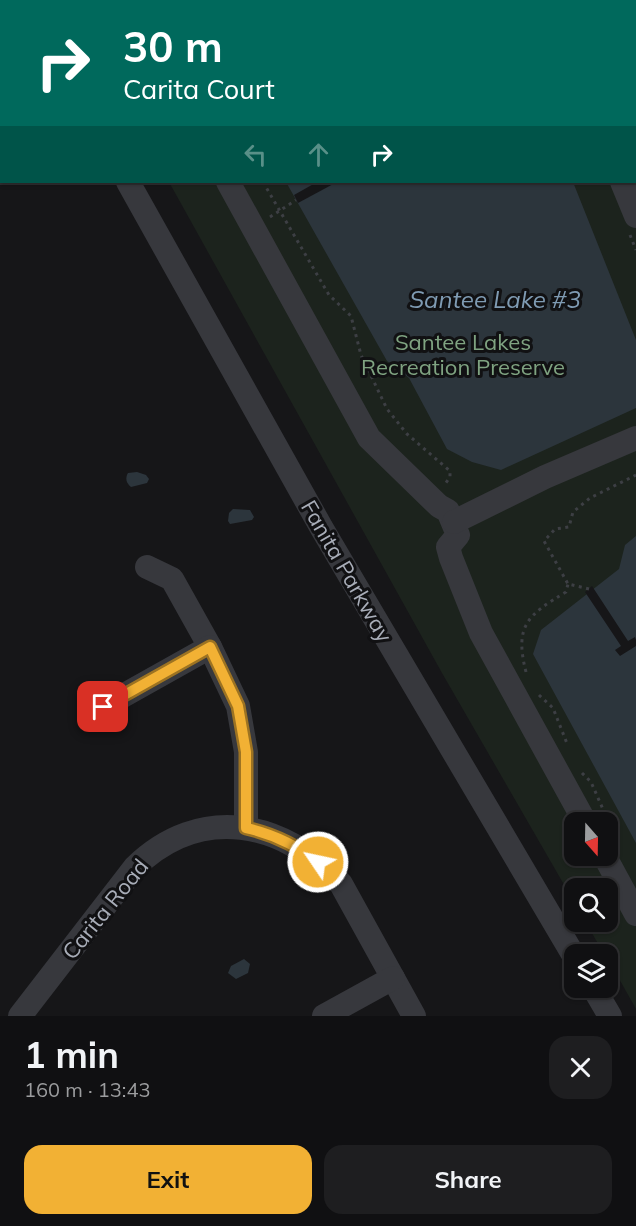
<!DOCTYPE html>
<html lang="en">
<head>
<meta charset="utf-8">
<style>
	body { margin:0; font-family:Mulish,sans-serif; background:#1e1e20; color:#f1f3f6; height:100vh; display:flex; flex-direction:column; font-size:22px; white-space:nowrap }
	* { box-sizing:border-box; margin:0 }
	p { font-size:20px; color:#9c9d9f }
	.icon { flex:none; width:33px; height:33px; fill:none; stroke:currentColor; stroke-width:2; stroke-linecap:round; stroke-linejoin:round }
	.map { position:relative; height:1016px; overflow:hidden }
	.drawer { display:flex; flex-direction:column; background:#101012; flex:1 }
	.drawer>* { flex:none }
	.banner { position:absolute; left:0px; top:0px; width:636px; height:183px; box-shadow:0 2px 4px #0004,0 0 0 2px #303032; background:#00695c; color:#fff; overflow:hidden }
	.needle { width:39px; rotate:160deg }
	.tools { position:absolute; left:564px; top:812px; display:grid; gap:12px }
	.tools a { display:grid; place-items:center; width:54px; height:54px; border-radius:12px; background:#101012; box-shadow:0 2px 4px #0004,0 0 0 2px #303032; font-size:30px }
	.pin { position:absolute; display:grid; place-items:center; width:51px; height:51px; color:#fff; margin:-26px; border-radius:12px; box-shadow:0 3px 9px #0006 }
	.me { position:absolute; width:66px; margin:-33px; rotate:304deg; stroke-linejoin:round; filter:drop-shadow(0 0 4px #0008) }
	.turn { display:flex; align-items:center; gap:21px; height:126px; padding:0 24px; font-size:27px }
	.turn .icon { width:78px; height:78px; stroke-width:2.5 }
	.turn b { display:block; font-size:42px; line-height:51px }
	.lanes { display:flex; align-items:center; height:57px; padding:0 24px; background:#0003; justify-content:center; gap:30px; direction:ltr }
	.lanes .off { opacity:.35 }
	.round { display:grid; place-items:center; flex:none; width:63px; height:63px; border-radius:18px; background:#1e1e20 }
	.head { display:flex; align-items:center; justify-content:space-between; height:102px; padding:0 24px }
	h1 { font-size:36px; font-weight:700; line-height:45px }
	.cta { display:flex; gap:12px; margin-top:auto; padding:12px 24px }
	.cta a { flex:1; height:69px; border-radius:18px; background:#f2b134; color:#111; font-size:24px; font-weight:700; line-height:69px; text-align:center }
	.cta a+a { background:#1e1e20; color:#f1f3f6 }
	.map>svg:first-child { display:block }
	.green { fill:#1c231d; fill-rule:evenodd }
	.water { fill:#2c353c }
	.pier { fill:#161618 }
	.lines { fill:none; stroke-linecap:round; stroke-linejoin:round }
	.path { stroke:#3d3f44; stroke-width:3; stroke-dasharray:3 4.5; stroke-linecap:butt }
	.minor { stroke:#37383d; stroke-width:24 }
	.route-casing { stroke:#9d7322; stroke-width:15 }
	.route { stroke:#f2b134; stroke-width:10 }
	.labels { text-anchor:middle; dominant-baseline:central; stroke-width:6; stroke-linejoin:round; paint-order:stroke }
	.park-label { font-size:22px; fill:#7fa381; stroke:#111113 }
	.street-label { font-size:22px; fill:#a8adb8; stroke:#111113 }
	.water-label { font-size:24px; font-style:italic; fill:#7f9bb3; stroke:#111113 }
</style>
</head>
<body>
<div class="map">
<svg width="636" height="1016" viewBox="0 0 636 1016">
	<rect width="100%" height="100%" fill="#161618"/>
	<g class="green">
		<path d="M69 0H607L608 1 69 2Z"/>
		<path d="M635 82 636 87V1009L608 959V954H604L585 921H608V888H574V902L442 673 169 182H634ZM574 822H608V855H574Z"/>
	</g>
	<g class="water">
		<path d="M184 0H472L473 1 185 2Z"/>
		<path d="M286 182H573L636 340V408L501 470 472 462 447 449 409 378 387 361Z"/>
		<path d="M137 472 146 475 149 479 147 483 131 487C126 483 125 478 128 473Z"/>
		<path d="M233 509 250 510 254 517 252 520 230 524 228 521 229 513Z"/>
		<path d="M636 536V843L533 654 541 630 619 569 625 545Z"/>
		<path d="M244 959 250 964 248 973 236 979 228 973 231 966Z"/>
	</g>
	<g class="pier">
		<path d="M317 182H337L298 203 294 195Z"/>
		<path d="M592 586 628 641 635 637 636 640V646L620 656 615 650 621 646 585 592Z"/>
	</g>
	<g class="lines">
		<g class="path">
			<path d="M160 0 161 2"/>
			<path d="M513 0 515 2"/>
			<path d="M263 182 329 295 351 316 361 355 387 409 407 434 450 471V477L445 484"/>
			<path d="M270 217 296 200"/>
			<path d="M630 235 636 250"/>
			<path d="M589 589 568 584 544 541 555 529 569 527 573 512 590 498 636 475"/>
			<path d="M526 672C514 625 528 615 566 592L568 584"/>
			<path d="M539 695 553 708 568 746"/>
			<path d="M582 773 591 782 617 841"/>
		</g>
		<g class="minor">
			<path d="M27 0 28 2"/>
			<path d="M128 0 129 2"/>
			<path d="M556 0V2"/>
			<path d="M128 182 321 527 574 956"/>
			<path d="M228 182 369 438 439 506 448 511 458 535 448 547 451 558 481 633 585 822"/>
			<path d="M622 182 636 216"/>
			<path d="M454 522 545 477 636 438"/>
			<path d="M147 567 172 579 210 647 238 706 246 752V828"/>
			<path d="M103 707 210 647"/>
			<path d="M604 855 636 914"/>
			<path d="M593 987 610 1016"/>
			<path d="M20 1016 135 867C200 804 284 820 341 884L414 1016"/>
			<path d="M324 1016 393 978"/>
		</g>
	</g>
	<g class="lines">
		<g class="route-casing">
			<path id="route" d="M103 707 210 647 238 706 246 752V828C273 834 296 845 318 862"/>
		</g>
		<use href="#route" class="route"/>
	</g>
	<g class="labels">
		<g class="park-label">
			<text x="463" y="342">Santee Lakes<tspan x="463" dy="25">Recreation Preserve</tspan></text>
		</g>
		<g class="street-label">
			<text transform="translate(347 571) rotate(60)">Fanita Parkway</text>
			<text transform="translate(105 909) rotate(-51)">Carita Road</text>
		</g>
		<g class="water-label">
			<text x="495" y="299">Santee Lake #3</text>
		</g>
	</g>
</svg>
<div class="tools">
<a><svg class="needle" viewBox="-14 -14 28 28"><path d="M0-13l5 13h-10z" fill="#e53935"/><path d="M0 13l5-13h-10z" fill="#9c9d9f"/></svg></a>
<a><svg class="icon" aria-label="search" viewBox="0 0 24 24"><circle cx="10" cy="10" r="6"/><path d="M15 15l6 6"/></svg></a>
<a><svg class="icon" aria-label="layers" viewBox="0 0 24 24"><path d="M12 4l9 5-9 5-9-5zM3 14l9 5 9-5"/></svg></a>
</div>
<div class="pin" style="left:103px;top:707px;background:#d93025"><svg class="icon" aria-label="arrive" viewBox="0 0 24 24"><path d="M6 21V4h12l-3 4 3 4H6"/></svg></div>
<svg class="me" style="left:318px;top:862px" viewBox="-20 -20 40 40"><circle r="17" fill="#f2b134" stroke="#fff" stroke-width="3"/><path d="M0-11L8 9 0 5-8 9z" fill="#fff"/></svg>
<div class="banner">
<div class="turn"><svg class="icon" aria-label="right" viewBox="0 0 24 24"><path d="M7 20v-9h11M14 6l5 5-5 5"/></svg><div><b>30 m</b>Carita Court</div></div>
<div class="lanes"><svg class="icon off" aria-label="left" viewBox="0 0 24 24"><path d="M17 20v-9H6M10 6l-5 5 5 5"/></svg><svg class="icon off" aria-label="ahead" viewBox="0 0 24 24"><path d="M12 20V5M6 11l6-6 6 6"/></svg><svg class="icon" aria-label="right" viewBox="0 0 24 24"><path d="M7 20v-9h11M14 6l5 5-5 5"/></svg></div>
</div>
</div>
<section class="drawer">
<div class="head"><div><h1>1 min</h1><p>160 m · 13:43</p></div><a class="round"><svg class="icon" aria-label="close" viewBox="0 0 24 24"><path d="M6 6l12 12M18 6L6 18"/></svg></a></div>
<div class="cta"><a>Exit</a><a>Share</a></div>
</section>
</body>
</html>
